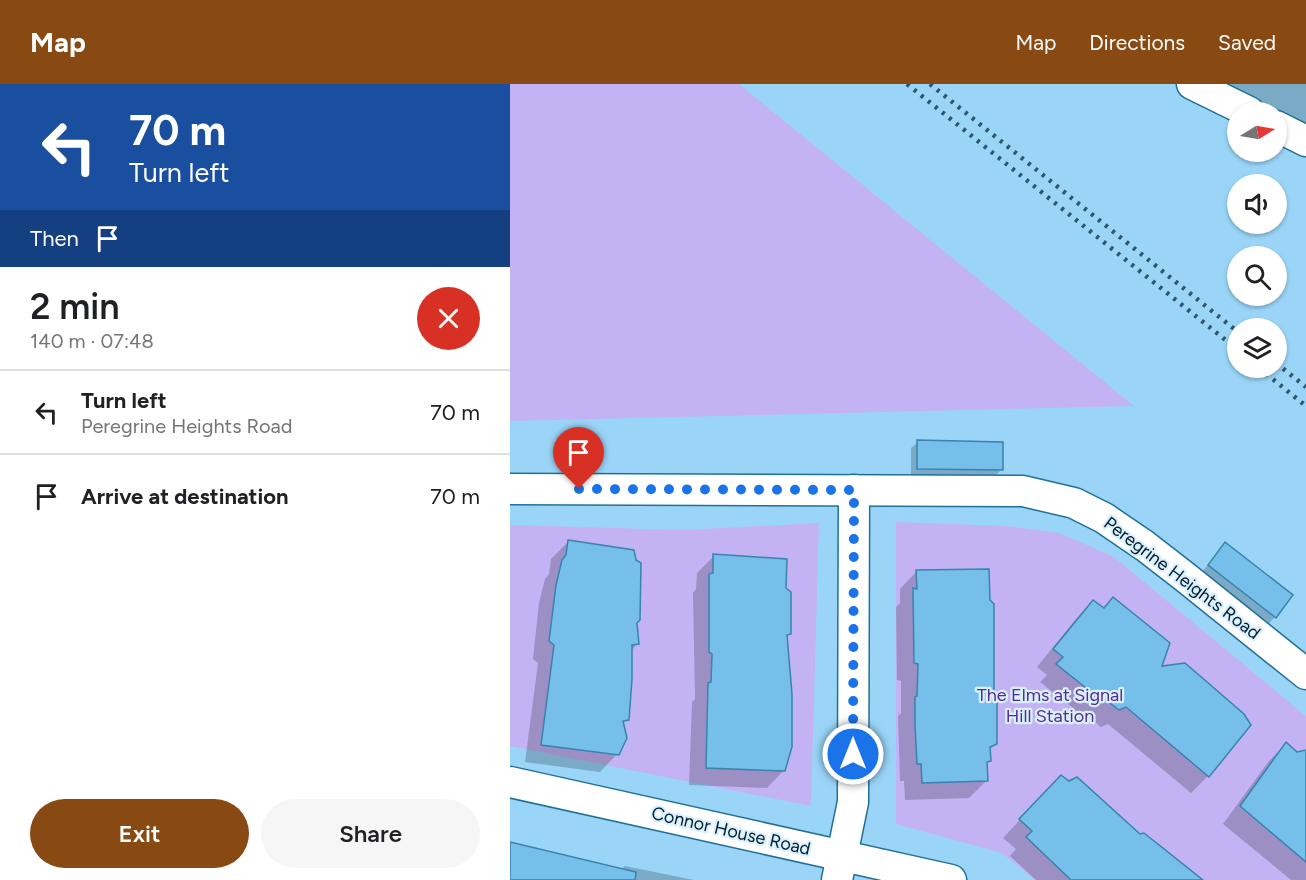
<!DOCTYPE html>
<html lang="en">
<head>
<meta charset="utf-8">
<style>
	body { margin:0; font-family:Figtree,sans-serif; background:#f6f6f6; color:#202124; height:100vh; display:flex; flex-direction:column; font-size:22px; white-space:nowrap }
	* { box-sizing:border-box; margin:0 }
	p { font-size:20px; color:#757577 }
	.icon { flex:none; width:33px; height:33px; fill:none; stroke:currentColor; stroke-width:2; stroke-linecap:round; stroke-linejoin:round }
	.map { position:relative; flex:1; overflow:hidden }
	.drawer { display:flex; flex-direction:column; background:#fff; width:510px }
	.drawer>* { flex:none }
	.hud { background:#1a4fa0; color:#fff; overflow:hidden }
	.needle { width:39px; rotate:79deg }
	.fabs { position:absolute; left:717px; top:18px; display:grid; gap:12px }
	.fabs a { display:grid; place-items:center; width:60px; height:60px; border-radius:50%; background:#fff; box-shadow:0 2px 4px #0004; font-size:30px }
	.pin { position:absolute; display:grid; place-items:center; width:51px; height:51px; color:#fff; margin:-62px -26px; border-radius:50% 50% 50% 0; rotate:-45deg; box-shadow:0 0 6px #0007 }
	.pin .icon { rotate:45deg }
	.me { position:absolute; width:66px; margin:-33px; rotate:0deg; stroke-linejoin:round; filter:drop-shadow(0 0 4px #0008) }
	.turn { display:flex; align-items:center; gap:21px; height:126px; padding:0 30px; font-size:27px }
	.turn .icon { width:78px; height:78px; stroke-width:2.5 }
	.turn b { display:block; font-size:42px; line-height:51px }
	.then { display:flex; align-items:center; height:57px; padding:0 30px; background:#0003; gap:12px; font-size:22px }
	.round { display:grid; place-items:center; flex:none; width:63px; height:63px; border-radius:32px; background:#f6f6f6 }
	.headline { display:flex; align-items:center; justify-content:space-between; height:102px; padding:0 30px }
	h1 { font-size:36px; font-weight:600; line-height:45px }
	.cta { display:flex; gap:12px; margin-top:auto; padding:12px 30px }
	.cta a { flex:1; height:69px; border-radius:36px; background:#894912; color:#fff; font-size:24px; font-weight:600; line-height:69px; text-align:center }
	.cta a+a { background:#f6f6f6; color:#202124 }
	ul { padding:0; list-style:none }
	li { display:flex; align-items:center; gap:18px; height:84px; padding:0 30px; border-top:2px solid #e0e0e0 }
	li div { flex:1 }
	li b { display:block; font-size:22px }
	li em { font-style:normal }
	header { display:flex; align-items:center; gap:36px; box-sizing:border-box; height:84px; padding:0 30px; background:#894912; color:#fff }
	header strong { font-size:28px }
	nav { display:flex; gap:33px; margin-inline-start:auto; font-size:21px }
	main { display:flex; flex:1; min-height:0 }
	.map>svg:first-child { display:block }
	.green { fill:#c3b3f5 }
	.shadow { fill:#0003 }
	.building { fill:#75bfea; stroke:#3884ac; stroke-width:1.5 }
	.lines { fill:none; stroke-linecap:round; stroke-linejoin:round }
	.minor-casing { stroke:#217098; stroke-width:33 }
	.minor { stroke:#fff; stroke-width:30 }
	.rail { stroke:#2e566c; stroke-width:4.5; stroke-dasharray:3 6; stroke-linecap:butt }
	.route { stroke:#1a73e8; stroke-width:10; stroke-dasharray:0 18 }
	.labels { text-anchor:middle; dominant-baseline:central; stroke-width:4.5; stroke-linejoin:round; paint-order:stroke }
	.street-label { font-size:18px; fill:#001f2f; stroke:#dbf0fe }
	.park-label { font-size:18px; fill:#532b95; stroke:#dbf0fe }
</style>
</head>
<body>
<header>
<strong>Map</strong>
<nav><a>Map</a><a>Directions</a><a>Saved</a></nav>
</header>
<main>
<section class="drawer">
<div class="hud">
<div class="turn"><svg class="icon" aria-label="left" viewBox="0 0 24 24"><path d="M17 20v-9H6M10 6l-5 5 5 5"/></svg><div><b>70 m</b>Turn left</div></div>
<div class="then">Then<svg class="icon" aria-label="arrive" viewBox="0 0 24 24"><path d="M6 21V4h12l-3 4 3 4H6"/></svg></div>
</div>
<div class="headline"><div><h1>2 min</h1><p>140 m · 07:48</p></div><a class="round" style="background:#d93025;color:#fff"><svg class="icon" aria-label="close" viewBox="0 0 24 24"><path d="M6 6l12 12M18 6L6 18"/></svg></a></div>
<ul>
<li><svg class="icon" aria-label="left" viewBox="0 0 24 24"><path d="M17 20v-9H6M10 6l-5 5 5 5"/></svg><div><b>Turn left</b><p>Peregrine Heights Road</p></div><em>70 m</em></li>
<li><svg class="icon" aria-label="arrive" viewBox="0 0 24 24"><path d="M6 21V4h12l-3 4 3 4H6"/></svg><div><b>Arrive at destination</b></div><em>70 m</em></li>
</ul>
<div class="cta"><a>Exit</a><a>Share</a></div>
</section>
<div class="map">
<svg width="796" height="796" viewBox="0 0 796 796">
	<rect width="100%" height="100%" fill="#9ad5f8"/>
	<g class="green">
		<path d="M0 0H229L624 322 0 337Z"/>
		<path d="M386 438 496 442 550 449 604 473 796 632V796H525L492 769 386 740Z"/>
		<path d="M309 439 301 722 0 662V441L174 446Z"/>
	</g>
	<g class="shadow">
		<path d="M707 0H796V40Z"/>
		<path d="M408 358 491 386 485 392 401 391V364Z"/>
		<path d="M58 458 125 539 127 560 121 567 117 635 112 640 107 670 90 688 15 678 28 579 23 575 29 519 35 495 39 490 41 475Z"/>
		<path d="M715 460 765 533 759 539 692 488Z"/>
		<path d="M204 472 274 505 279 549 276 553 274 686 257 704 179 701 182 618 185 615 183 509 186 505 187 489Z"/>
		<path d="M407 487 483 618 486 659 479 666V676L476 680 477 696 459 714 395 716 394 697H390L388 632 391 629V597L387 596 386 523 390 519V505Z"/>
		<path d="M583 518 650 584 698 692 681 709 598 640 591 643 575 630 572 631 530 598 537 591 527 583 566 535Z"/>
		<path d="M776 660 787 669 796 671V796H781L713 740 759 677Z"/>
		<path d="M534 710 630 752 690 796H526L500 772 506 765 493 754Z"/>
		<path d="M0 760 111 786 115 782 184 796H0Z"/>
	</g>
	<g class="building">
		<path d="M407 356 493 358V386L407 385Z"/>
		<path d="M58 456 124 466 126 476 131 479 130 536 127 539 129 560 122 561V595L119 636 113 637 117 654 109 671 31 661 44 561 39 557 46 501 52 476 56 471Z"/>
		<path d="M715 458 783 511 766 534 698 481Z"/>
		<path d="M203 470 277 475 276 504 281 508V550L277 551 282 610V663L275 687 196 684 198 599 201 598 202 570 199 568V490L203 489Z"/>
		<path d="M479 485 480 516 484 520V617H487V660L480 663 481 677 477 678 478 697 412 699 411 680H407L405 640V613L407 612 408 580 404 579 403 504 407 505 406 486Z"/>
		<path d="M603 513 660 559 652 582 675 579 734 630 741 641 699 693 616 623 609 626 593 614 590 615 546 580 553 573 543 565 583 516 594 524Z"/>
		<path d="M776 658 787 668 796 666V778L730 722Z"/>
		<path d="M551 691 559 697 567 693 630 750 634 749 693 796H561L516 753 522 747 509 735Z"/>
		<path d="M0 758 126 788 125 796H0Z"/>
	</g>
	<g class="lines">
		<g class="minor-casing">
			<g id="minor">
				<path d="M682 0 739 28"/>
				<path d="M766 42 796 57"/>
				<path d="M0 405 513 407 564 419 594 434 635 462 675 493 796 590"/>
				<path d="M0 698 441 796"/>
				<path d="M327 796 343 718 344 406"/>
			</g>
		</g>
		<use href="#minor" class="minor"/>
		<g class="rail">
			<path d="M397 0 728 266"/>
			<path d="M420 0 728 248"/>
			<path d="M766 279 796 303"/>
			<path d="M749 284 796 322"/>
		</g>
	</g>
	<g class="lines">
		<path class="route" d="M69 405 344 406 343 670"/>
	</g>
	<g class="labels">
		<g class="street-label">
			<text transform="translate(672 494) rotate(37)">Peregrine Heights Road</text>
			<text transform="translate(221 747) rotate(13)">Connor House Road</text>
		</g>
		<g class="park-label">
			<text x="540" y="611">The Elms at Signal<tspan x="540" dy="21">Hill Station</tspan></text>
		</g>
	</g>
</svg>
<div class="fabs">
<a><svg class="needle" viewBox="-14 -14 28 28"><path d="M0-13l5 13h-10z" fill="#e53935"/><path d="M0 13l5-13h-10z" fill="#757577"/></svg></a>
<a><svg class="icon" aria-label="sound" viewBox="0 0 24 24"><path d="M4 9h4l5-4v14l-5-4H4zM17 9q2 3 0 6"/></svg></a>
<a><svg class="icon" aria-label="search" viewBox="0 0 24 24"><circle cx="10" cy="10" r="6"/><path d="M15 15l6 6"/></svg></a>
<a><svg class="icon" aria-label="layers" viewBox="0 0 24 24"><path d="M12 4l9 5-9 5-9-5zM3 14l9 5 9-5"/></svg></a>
</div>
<div class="pin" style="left:69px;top:405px;background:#d93025"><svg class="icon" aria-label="arrive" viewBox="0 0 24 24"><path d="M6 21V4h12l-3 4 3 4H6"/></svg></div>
<svg class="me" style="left:343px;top:670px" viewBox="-20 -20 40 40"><circle r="17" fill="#1a73e8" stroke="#fff" stroke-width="3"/><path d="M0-11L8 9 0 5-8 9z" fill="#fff"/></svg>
</div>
</main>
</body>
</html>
